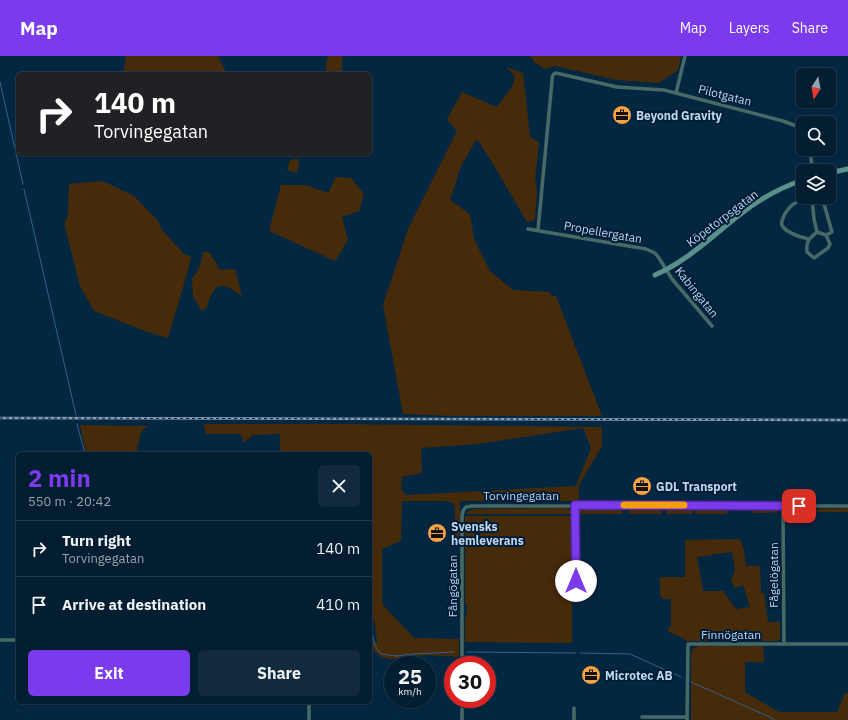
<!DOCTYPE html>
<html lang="en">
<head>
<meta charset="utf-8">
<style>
	body { margin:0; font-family:"IBM Plex Sans",sans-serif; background:#112a3d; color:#f1f3f6; height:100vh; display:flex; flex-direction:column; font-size:15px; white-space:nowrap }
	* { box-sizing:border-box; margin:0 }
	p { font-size:13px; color:#97a2ab }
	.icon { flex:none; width:22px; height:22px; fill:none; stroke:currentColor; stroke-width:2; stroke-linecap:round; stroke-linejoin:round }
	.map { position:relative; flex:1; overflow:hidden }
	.side { position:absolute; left:16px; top:396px; width:356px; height:252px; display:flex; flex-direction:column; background:#031d31; border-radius:6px; box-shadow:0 1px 3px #0004,0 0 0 1px #243b4d }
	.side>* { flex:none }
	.guide { position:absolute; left:16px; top:16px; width:356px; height:84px; border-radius:6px; box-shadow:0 1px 3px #0004,0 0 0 1px #243b4d; background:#202124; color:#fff; overflow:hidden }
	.needle { width:26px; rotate:191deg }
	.fabs { position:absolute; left:796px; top:12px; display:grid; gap:8px }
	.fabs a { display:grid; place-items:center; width:40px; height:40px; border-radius:6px; background:#031d31; box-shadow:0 1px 3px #0004,0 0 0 1px #243b4d; font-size:20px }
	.speed { position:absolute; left:384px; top:600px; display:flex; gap:8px; font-size:20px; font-weight:700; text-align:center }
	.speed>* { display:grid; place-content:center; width:52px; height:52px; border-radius:50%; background:#031d31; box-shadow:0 1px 3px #0004,0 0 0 1px #243b4d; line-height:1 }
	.speed small { font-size:10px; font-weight:400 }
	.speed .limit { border:6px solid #d22; background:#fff; color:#111 }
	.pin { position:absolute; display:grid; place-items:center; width:34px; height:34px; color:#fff; margin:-17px; border-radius:8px; box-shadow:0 2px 6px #0006 }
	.me { position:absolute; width:44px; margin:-22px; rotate:0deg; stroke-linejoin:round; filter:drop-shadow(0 0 3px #0008) }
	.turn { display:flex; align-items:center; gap:14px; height:84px; padding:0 12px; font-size:18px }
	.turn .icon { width:52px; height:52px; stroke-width:2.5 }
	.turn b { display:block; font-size:28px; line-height:34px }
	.round { display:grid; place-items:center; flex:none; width:42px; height:42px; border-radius:6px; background:#112a3d }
	.summary { display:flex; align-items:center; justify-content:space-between; height:68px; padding:0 12px }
	h1 { font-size:24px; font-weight:700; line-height:30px; color:#7c3aed }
	.button { display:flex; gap:8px; margin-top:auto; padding:8px 12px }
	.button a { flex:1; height:46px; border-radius:6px; background:#7c3aed; color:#fff; font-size:16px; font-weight:700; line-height:46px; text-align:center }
	.button a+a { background:#112a3d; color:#f1f3f6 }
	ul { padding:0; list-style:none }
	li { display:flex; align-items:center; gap:12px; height:56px; padding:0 12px; border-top:1px solid #243b4d }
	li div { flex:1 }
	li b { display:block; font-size:15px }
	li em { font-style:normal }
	header { display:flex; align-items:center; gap:24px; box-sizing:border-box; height:56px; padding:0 20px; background:#7c3aed; color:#fff }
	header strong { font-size:19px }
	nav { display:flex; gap:22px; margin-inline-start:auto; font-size:14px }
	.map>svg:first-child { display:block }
	.green { fill:#462b0b; fill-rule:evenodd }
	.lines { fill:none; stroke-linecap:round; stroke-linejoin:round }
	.stream { stroke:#2f628c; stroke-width:1 }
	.street { stroke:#486a66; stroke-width:3.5 }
	.secondary { stroke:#59918a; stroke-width:5 }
	.rail-casing { stroke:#87a1b8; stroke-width:2.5 }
	.rail { stroke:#001d37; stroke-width:1; stroke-dasharray:3; stroke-linecap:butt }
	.route-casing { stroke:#51269a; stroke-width:10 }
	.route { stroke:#7c3aed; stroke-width:7 }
	.slow { stroke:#f59e0b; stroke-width:7 }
	.labels { text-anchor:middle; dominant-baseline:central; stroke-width:4; stroke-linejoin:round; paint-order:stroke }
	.street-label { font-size:12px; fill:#bfd6ec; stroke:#001d37 }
	.poi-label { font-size:12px; font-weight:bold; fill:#bfd6ec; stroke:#001d37; text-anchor:start }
</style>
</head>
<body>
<header>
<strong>Map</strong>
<nav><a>Map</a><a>Layers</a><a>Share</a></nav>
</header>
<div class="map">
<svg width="848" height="664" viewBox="0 0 848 664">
	<rect width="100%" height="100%" fill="#042741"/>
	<g class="green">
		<path d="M126 0H218L226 16 225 18H123Z"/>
		<path d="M329 0H342V10L343 18H326V6Z"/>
		<path d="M531 0H681L678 14 659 27 617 24 555 10 545 13 534 6Z"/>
		<path d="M507 11 523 17 530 81 539 86 535 123 537 136 535 164 527 166 496 113 479 86 476 84 461 110 450 144 470 158 474 183 490 215 513 234 549 236 552 240H556L602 360H451L403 358 383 249 408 173 457 75 447 63 462 36 497 51 512 31 515 21Z"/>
		<path d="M295 103H298L299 109 297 117 287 114 290 104Z"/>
		<path d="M336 121 351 122 364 138 359 155 342 161 348 184 335 205 269 175 281 129H306L328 137Z"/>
		<path d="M99 125 107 127 134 140 158 165 162 174 185 199 191 200 190 206 184 228 168 282 150 277 94 255 80 230 65 171V165L68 160 69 128Z"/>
		<path d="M204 195 210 197 220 214 235 213 242 240C237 237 231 232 225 230 213 227 209 245 206 253L201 254 193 240 192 223 199 212Z"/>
		<path d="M204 368H335L602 371V390L579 429V441L578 445H460V485L455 490V450L452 447 447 445H402L401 485 382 493V548L414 582 459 583V601C445 600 430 599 416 600 405 601 395 605 384 602 378 600 375 595 370 591V586H377L375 568 370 557V398H280V378L253 379 243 387V382L240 378H206ZM583 372 591 392 576 430 406 439 401 433 402 421 422 417 421 392 478 388Z"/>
		<path d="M80 369 148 370 141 376 136 398H86Z"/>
		<path d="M566 452 570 454 573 458H466L469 455 473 453Z"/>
		<path d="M584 452 619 453 622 455 623 458H578L580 454Z"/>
		<path d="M634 452 659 453 661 454 662 458H628L630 454Z"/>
		<path d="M773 452 777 453 779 456 767 457H753L752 453Z"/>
		<path d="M848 452V456H815L816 454 820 453Z"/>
		<path d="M668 453H691L692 454V458H666V455Z"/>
		<path d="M696 453H725L727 454V458H695V454Z"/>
		<path d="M465 460H573V526L571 533V543L572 544V587L465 586V561L467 559V550L465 547Z"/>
		<path d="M740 483 744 494 746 510H760L761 537H764L768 566H780V583L776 585H687L679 580 669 576 668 571H671V543H663L660 539V521H685V484ZM732 496 735 515 731 525 735 532 743 529 750 551 736 553 723 535H703L697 501Z"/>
		<path d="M698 590H763L764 606H745V636L779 656H837L845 637H848V664H691V598L692 594Z"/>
	</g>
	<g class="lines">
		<g class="stream">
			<path d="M0 26 23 128"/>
			<path d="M24 133 76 359"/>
			<path d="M77 368 85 398"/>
			<path d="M370 566 375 590 381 598 396 600 414 598 454 596"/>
			<path d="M467 596 576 597"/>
			<path d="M580 597 630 598 681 621"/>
			<path d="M691 626 772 662 775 664"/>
		</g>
		<g class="street">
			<path d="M676 37 685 0"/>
			<path d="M811 93V104L814 115"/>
			<path d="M812 141 814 163 817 176"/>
			<path d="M822 141 832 176 826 179"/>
			<path d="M528 173 646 193 655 197 659 202 672 223 712 270"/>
			<path d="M538 174 552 25C552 21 552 18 556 17L617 31 664 34 783 65 799 71 803 76"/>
			<path d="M817 176 826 179 830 188 828 192 814 202 807 196C806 184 809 183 817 176Z"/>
			<path d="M808 183C800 181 789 178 783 171 780 168 782 165 783 162 789 148 796 146 809 141"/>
			<path d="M575 449 576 540"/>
			<path d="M783 450 784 588"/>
			<path d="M0 584H18"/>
			<path d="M462 609V459L463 455 466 451 472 450H848"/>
			<path d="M642 661H687"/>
			<path d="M309 664V646"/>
			<path d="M462 664V643"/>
			<path d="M574 664V652"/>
			<path d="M687 664 688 588H848"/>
		</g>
		<g class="secondary">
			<path d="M829 117 848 113"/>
			<path d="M655 219C687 205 711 181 738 160 758 144 779 132 803 124"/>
		</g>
		<g class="rail-casing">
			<path id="rail" d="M0 362 848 364"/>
		</g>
		<use href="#rail" class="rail"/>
	</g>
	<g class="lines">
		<g class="route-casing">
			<path id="route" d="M576 525 575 449 799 450"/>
		</g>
		<use href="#route" class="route"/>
		<path class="slow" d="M624 449H684"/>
	</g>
	<defs>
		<g id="office-disc" transform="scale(1)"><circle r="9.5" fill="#f5a345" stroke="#001d37"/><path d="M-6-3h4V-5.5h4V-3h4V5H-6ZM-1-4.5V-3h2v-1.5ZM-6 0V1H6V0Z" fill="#111"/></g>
	</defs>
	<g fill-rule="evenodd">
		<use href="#office-disc" x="622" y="59"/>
		<use href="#office-disc" x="642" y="430"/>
		<use href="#office-disc" x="437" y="477"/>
		<use href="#office-disc" x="591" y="619"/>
	</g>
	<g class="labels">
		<g class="street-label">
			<text transform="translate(725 39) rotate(14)">Pilotgatan</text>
			<text transform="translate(722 162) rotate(-37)">Köpetorpsgatan</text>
			<text transform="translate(603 176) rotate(10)">Propellergatan</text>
			<text transform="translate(697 236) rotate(51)">Kabingatan</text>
			<text x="521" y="439">Torvingegatan</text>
			<text transform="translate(773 519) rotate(-90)">Fågelögatan</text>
			<text transform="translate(452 530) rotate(-90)">Fångögatan</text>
			<text x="731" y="578">Finnögatan</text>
		</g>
		<g class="poi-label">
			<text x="636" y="59">Beyond Gravity</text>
			<text x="656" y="430">GDL Transport</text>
			<text x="451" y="470">Svensks<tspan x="451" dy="14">hemleverans</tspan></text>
			<text x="605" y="619">Microtec AB</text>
		</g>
	</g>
</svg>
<div class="fabs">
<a><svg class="needle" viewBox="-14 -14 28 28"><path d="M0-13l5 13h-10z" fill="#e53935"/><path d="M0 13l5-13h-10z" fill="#97a2ab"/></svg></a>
<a><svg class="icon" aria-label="search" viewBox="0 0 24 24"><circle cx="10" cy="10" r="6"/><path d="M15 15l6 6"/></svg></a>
<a><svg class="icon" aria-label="layers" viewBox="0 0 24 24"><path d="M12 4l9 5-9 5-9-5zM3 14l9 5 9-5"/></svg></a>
</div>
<div class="speed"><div>25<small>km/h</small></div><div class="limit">30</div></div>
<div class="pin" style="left:799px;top:450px;background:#d93025"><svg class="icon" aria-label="arrive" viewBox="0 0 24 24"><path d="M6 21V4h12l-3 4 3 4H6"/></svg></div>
<svg class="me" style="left:576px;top:525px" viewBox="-20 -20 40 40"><circle r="19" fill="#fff"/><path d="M0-13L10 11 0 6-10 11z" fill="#7c3aed"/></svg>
<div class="guide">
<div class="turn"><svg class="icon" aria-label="right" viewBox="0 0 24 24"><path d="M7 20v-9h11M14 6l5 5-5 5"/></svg><div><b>140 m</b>Torvingegatan</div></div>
</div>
<section class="side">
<div class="summary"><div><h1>2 min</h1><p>550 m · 20:42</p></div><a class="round"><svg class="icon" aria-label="close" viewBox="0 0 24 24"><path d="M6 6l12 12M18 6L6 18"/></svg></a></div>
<ul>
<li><svg class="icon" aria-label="right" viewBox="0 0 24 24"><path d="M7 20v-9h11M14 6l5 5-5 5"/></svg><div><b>Turn right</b><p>Torvingegatan</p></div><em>140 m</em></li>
<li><svg class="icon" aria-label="arrive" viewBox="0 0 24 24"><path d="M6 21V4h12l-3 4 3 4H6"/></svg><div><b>Arrive at destination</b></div><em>410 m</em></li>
</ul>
<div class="button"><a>Exit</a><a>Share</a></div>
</section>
</div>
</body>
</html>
